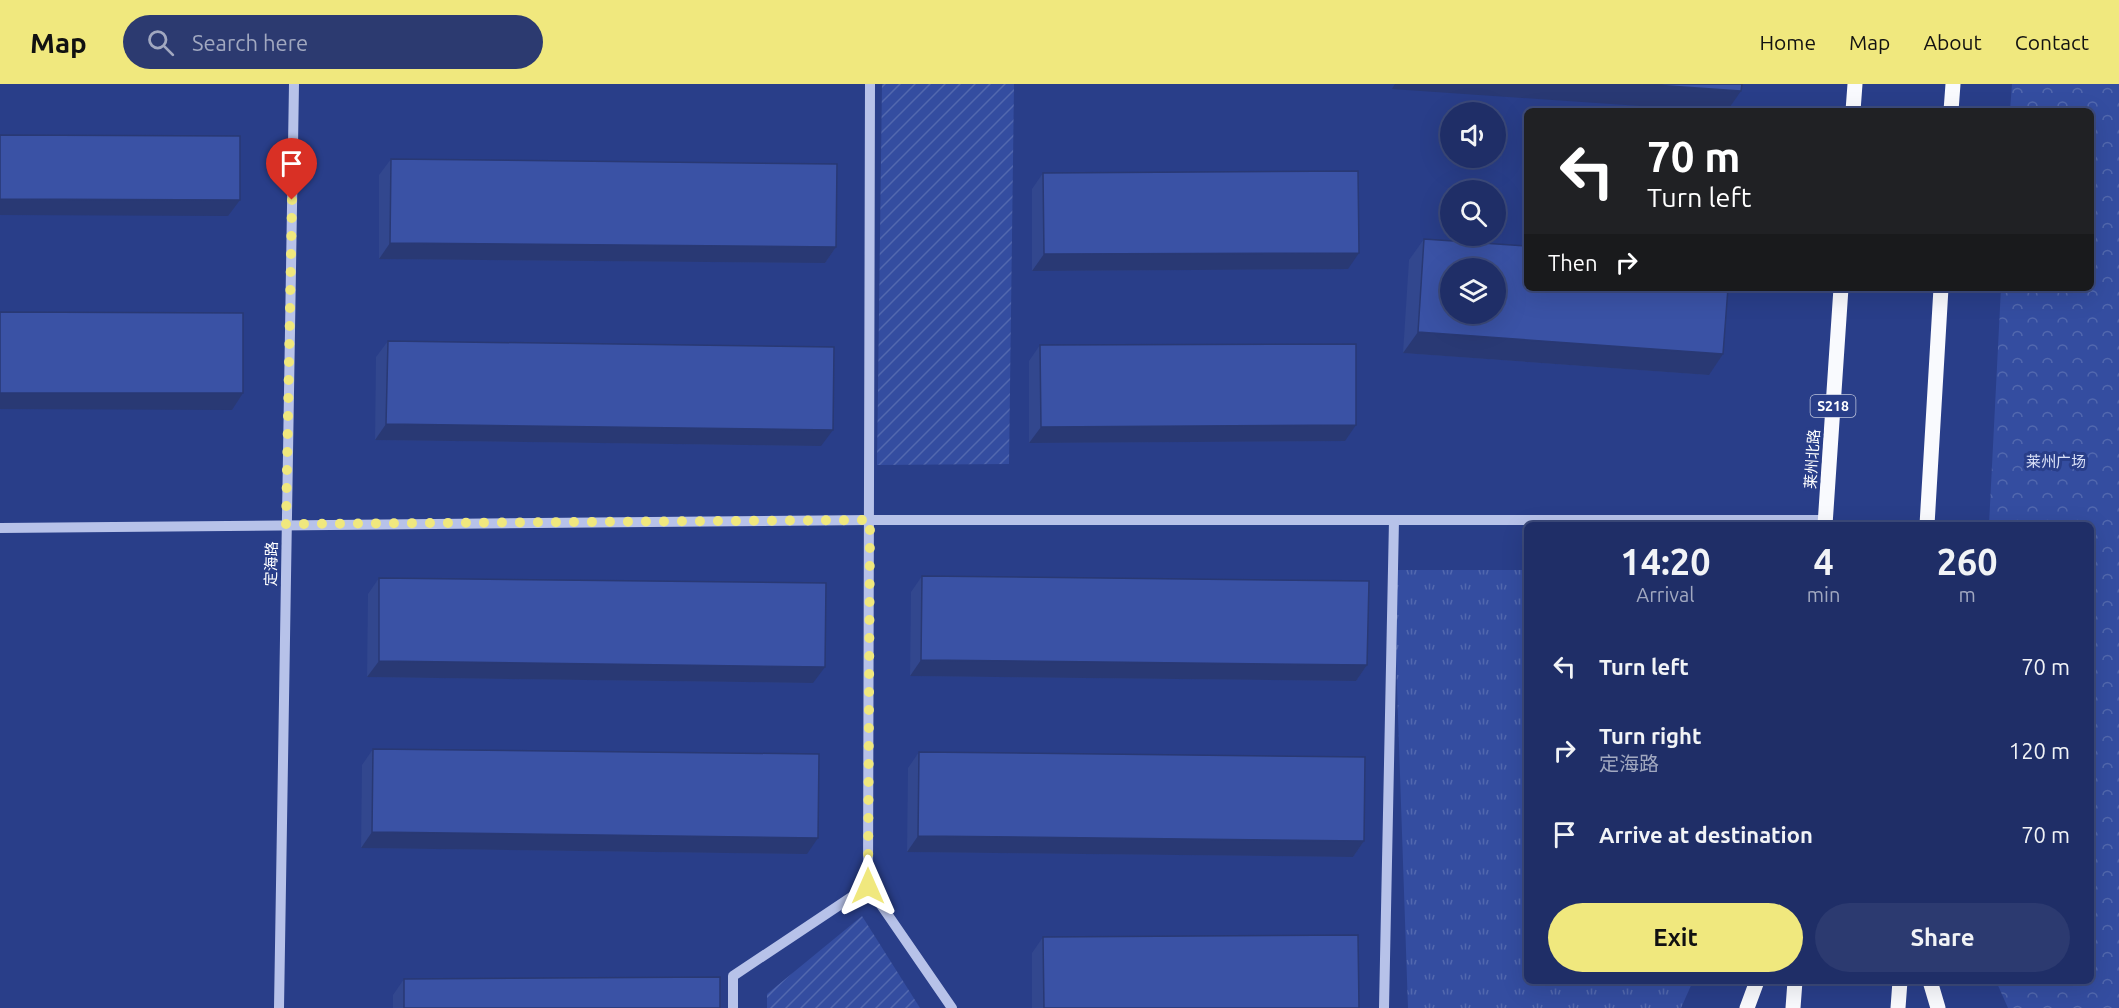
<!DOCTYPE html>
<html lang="en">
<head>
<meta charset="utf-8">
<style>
	body { margin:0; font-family:Ubuntu,"Noto Sans SC",sans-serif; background:#2c3a70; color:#f1f3f6; height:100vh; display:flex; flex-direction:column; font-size:22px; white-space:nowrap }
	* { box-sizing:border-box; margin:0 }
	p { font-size:20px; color:#a1a8c0 }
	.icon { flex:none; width:33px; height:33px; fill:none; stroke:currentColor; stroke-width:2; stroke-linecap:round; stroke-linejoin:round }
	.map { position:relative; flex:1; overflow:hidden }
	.panel { position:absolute; left:1524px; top:438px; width:570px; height:462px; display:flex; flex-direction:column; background:#1f2e67; border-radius:9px; box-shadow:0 6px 24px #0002,0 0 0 2px #3c4a7b }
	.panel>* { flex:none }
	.hud { position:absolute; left:1524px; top:24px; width:570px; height:183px; border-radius:9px; box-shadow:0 6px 24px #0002,0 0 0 2px #3c4a7b; background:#202124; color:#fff; overflow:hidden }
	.buttons { position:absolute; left:1440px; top:18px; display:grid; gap:12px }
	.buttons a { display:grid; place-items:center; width:66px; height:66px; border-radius:50%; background:#1f2e67; box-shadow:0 6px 24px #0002,0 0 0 2px #3c4a7b; font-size:30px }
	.pin { position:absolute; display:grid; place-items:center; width:51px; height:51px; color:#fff; margin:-62px -26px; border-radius:50% 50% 50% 0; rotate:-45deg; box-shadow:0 0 6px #0007 }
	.pin .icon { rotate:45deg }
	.me { position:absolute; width:66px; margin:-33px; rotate:0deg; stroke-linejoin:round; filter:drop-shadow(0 0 4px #0008) }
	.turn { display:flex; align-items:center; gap:21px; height:126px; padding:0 24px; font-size:27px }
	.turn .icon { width:78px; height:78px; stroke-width:2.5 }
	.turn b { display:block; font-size:42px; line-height:51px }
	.then { display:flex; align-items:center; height:57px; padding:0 24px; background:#0003; gap:12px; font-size:22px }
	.eta { display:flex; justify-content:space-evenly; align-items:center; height:102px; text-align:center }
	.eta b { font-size:36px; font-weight:600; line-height:42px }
	.button { display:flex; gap:12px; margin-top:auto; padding:12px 24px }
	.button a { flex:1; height:69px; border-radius:36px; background:#f0e87e; color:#111; font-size:24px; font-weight:600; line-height:69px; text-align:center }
	.button a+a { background:#2c3a70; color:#f1f3f6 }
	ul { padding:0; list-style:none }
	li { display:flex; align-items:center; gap:18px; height:84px; padding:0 24px }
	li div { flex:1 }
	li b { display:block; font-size:22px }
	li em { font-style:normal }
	header { display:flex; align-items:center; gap:36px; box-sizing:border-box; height:84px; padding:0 30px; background:#f0e87e; color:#111 }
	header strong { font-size:28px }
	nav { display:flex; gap:33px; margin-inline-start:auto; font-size:21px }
	.search { width:420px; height:54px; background:#2c3a70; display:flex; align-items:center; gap:15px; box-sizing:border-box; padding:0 21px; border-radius:33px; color:#a1a8c0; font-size:22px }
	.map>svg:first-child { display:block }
	.grass { fill:url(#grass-tufts) }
	.forest { fill:url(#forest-crowns) }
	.garden { fill:url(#garden-furrows) }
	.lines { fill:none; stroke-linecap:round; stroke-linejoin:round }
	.minor { stroke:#b7c2e9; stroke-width:10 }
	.major { stroke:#f9fafe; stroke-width:15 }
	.wall { fill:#32478e }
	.shaded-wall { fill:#293974 }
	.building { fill:#3a52a5; stroke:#293974; stroke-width:1.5; fill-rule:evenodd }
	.route { stroke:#f0e87e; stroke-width:10; stroke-dasharray:0 18 }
	.labels { text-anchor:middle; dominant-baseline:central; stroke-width:6; stroke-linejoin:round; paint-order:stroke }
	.shield { fill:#293e89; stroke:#bfc5dc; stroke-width:1.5 }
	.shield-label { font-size:14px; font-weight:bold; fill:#fff }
	.street-label { font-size:15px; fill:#fff; stroke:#293e89 }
	.park-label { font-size:15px; fill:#dae1f7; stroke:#293e89 }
</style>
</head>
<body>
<header>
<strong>Map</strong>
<div class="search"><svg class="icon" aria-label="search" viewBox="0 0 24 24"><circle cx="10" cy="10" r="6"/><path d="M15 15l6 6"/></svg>Search here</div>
<nav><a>Home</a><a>Map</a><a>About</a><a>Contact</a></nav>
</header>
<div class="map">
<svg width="2119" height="924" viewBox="0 0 2119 924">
	<defs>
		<pattern id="grass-tufts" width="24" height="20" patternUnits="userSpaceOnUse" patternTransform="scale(1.5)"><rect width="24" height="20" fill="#344da0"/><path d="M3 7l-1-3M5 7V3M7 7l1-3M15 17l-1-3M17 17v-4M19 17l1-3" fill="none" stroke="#5268ae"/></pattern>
		<pattern id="forest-crowns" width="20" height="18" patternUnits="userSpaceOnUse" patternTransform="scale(1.5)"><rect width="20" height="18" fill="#344da0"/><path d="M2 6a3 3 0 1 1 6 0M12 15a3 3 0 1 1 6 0" fill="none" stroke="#5268ae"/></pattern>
		<pattern id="garden-furrows" width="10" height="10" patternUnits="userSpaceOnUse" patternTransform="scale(1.5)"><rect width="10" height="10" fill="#344da0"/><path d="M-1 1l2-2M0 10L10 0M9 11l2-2" fill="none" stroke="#5268ae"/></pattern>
	</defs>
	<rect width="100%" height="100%" fill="#293e89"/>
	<path class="grass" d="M1393 486H1527V897H1693L1681 924H1408Z"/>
	<path class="forest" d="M2012 0H2119V924H2008L1996 897H2091V441H1989L2001 204H2091V27H2010Z"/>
	<g class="garden">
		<path d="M882 0H1014L1009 380 877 381Z"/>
		<path d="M862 832 920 924H767V910Z"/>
	</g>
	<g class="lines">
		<g class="minor">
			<path d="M0 444 870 436H1826"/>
			<path d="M868 802 952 924"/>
			<path d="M279 924 294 0"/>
			<path d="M733 924V892L868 802 870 0"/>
			<path d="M1384 924 1394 436"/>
		</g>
		<g class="major">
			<path d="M1853 27 1855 0"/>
			<path d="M1951 27 1953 0"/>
			<path d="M1825 441 1841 204"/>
			<path d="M1927 441 1941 204"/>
			<path d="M1930 897 1938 924"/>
			<path d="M1747 924 1757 897"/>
			<path d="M1793 924 1795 897"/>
			<path d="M1898 924 1900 897"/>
		</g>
	</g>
	<g class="wall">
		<path d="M391 75 836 163 825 179 379 175V91Z"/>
		<path d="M1043 89 1348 185 1032 187V105Z"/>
		<path d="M1424 155 1709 291 1403 269 1409 176Z"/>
		<path d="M388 257 821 362 375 356 376 273Z"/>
		<path d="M1040 261 1345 357 1029 359V277Z"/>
		<path d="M922 492 1367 581 1356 597 910 592 911 508Z"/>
		<path d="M379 494 813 599 367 593 368 510Z"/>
		<path d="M373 665 807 770 361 764 362 681Z"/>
		<path d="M919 668 1364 757 1353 773 907 768 908 684Z"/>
		<path d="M1043 853 1359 924H1032V869Z"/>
		<path d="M404 895 720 924H393V911Z"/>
	</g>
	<g class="shaded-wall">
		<path d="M1395 0H1640L1741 7 1727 27H1713L1392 5Z"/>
		<path d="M0 115 240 116 228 132 0 131Z"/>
		<path d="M390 159 836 163 825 179 379 175Z"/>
		<path d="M1359 169 1348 185 1032 187 1044 170Z"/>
		<path d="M1418 248 1723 270 1709 291 1403 269Z"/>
		<path d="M0 309H243L232 326 0 325Z"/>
		<path d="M386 340 833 346 821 362 375 356Z"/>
		<path d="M1356 341 1345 357 1029 359 1041 343Z"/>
		<path d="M921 576 1367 581 1356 597 910 592Z"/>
		<path d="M379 577 825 583 813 599 367 593Z"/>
		<path d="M372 748 818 754 807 770 361 764Z"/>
		<path d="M918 752 1364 757 1353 773 907 768Z"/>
	</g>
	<g class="building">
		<path d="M1640 0H1742L1741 7Z"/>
		<path d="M0 51 240 52V116L0 115Z"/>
		<path d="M391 75 837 80 836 163 390 159Z"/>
		<path d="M1358 87 1359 169 1044 170 1043 89Z"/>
		<path d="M1424 155 1527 162V204H1728L1723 270 1418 248ZM1450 184H1496V230H1450Z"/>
		<path d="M0 228 243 229V309H0Z"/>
		<path d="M388 257 834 263 833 346 386 340Z"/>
		<path d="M1356 260V341L1041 343 1040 261Z"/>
		<path d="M922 492 1369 497 1367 581 921 576Z"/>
		<path d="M379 494 826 499 825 583 379 577Z"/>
		<path d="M373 665 819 670 818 754 372 748Z"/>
		<path d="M919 668 1365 673 1364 757 918 752Z"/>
		<path d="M1358 851 1359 924H1044L1043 853Z"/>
		<path d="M720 893V924H404V895Z"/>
	</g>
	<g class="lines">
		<path class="route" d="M292 116 286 440 870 436 868 802"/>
	</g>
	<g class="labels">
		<rect class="shield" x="1810.5" y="311" width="45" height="22" rx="4.5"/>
		<g class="shield-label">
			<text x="1833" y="322">S218</text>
		</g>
		<g class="street-label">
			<text transform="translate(1812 375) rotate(-86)">莱州北路</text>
			<text transform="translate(271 480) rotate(-89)">定海路</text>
		</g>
		<g class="park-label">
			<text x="2056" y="377">莱州广场</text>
		</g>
	</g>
</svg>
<div class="buttons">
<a><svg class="icon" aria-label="sound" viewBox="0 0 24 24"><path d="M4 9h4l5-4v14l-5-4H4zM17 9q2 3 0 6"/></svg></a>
<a><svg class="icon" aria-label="search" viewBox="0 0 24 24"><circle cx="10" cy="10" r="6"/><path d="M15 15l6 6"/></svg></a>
<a><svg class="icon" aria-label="layers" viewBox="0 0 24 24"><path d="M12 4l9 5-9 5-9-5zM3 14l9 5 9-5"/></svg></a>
</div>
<div class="pin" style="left:292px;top:116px;background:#d93025"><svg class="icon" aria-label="arrive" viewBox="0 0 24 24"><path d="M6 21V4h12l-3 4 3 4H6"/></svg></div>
<svg class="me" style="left:868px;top:802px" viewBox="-20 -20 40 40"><path d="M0-17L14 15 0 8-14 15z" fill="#f0e87e" stroke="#fff" stroke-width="4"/></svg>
<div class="hud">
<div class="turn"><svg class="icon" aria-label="left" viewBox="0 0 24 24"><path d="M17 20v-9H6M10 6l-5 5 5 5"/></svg><div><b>70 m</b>Turn left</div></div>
<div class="then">Then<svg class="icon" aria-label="right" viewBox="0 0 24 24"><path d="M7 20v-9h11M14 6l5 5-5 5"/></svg></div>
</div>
<section class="panel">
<div class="eta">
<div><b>14:20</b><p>Arrival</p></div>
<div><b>4</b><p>min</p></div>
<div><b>260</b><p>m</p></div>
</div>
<ul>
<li><svg class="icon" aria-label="left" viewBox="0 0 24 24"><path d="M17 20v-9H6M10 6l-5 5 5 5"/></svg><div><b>Turn left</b></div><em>70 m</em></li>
<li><svg class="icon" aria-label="right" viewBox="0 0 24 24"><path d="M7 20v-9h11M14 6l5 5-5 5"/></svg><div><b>Turn right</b><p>定海路</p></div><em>120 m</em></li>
<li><svg class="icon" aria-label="arrive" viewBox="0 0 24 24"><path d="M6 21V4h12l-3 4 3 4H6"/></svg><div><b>Arrive at destination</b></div><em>70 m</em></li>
</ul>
<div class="button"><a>Exit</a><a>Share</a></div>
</section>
</div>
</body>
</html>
